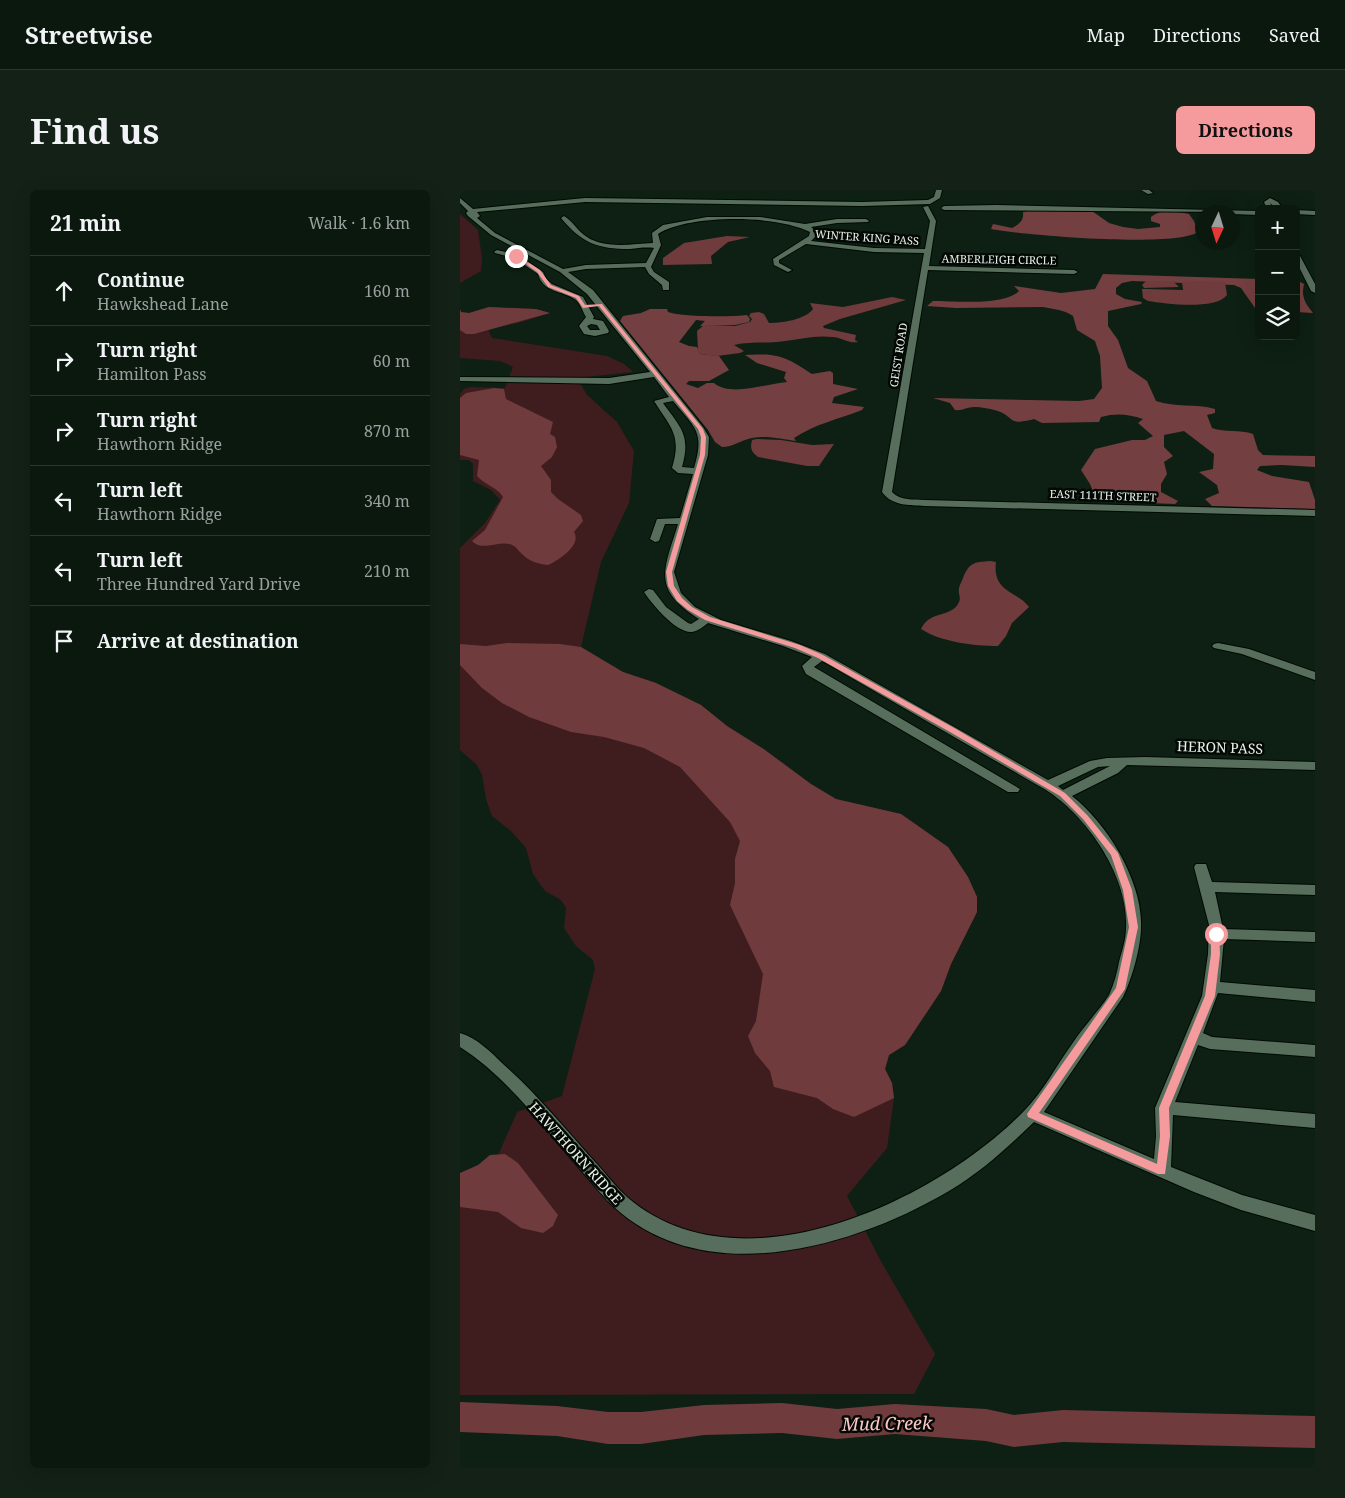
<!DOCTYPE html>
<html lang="en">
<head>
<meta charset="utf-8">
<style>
	:root { --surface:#0a180e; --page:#132117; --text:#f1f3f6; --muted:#99a09e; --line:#2a372e; --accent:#f59b9d }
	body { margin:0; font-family:"Noto Serif",serif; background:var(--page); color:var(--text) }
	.controls { position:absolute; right:15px; top:15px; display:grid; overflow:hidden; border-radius:8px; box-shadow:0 5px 20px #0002 }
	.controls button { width:45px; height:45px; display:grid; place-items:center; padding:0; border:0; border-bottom:1px solid var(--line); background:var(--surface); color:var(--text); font:25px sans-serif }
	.compass { position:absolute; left:735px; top:15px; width:45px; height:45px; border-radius:50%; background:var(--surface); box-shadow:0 5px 20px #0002; rotate:184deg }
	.stop { position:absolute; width:15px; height:15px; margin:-11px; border:4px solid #f59b9d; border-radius:50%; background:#fff }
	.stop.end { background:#f59b9d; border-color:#fff; box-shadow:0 1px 5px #0008 }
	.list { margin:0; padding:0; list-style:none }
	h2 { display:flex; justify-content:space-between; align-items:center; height:65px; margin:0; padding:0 20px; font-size:21px }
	h2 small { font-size:16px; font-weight:400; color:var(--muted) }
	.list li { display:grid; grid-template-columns:32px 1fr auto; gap:15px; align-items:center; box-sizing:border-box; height:70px; padding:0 20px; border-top:1px solid var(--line) }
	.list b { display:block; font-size:19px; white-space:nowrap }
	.list p { margin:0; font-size:16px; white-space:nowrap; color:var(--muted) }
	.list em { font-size:16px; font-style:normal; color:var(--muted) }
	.icon { flex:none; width:28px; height:28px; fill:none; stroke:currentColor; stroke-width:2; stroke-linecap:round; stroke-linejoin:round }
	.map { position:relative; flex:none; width:855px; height:1278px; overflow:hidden; border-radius:8px }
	header { display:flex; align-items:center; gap:30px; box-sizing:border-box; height:70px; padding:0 25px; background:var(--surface); border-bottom:1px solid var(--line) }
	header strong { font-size:24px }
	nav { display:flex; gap:28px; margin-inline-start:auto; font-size:18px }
	.intro { display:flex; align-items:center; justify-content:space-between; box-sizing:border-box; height:120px; padding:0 30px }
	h1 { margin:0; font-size:35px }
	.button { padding:12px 22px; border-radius:8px; background:var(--accent); color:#111; font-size:18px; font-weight:700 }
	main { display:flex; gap:30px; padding:0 30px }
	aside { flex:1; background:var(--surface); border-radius:8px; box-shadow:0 5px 20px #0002 }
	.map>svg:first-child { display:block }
	.green { fill:#3f1d1f }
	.forest { fill:#743f41 }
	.water { fill:#6f3b3d }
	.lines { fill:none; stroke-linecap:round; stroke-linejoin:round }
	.river { fill:#6f3b3d; fill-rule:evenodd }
	.minor-casing { stroke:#000a02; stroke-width:2 }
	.minor { fill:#586e5d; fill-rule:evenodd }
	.route { fill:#f59b9d }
	.labels { text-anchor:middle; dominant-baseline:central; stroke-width:5; stroke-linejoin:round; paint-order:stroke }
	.far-street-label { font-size:11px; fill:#e5f1e7; stroke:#030804 }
	.street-label { font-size:14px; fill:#e5f1e7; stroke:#030804 }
	.near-water-label { font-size:18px; font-style:italic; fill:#fdc7c7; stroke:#030804 }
</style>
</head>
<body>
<header>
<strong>Streetwise</strong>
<nav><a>Map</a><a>Directions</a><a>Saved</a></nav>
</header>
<div class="intro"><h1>Find us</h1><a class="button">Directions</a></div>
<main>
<aside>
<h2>21 min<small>Walk · 1.6 km</small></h2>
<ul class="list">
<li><svg class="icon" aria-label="ahead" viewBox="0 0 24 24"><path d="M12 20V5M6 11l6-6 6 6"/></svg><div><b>Continue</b><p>Hawkshead Lane</p></div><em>160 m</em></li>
<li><svg class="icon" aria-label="right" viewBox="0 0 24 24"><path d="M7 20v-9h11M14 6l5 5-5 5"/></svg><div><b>Turn right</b><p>Hamilton Pass</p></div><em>60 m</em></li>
<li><svg class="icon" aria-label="right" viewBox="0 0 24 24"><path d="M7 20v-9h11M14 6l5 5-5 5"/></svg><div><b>Turn right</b><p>Hawthorn Ridge</p></div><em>870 m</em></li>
<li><svg class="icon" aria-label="left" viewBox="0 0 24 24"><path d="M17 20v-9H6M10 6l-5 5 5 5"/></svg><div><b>Turn left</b><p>Hawthorn Ridge</p></div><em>340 m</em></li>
<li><svg class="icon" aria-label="left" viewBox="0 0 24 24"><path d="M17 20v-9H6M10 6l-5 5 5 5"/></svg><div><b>Turn left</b><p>Three Hundred Yard Drive</p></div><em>210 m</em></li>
<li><svg class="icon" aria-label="arrive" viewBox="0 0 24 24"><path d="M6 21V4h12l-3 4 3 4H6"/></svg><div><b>Arrive at destination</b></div></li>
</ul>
</aside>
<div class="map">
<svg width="855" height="1278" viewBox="0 0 855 1278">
	<rect width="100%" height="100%" fill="#0d2013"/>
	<path class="green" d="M0 24 18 40 22 68 21 81 0 93Z
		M29 117 76 119 90 123 58 133 28 139 32 148 147 166 164 174 173 182 117 188 127 205 157 232 174 261 169 313 141 372 121 457 163 482 196 493 241 515 267 536 305 560 351 594 376 609 441 624 488 657 508 687 517 707V722L491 774 481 801 445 855 429 865 425 879 432 893 434 908 427 958 387 1006 423 1075 475 1164 454 1204 0 1205V989L30 984 57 922 102 906 135 779 133 770 116 756 104 738 106 718 101 710 85 701 73 684 66 658 51 641 32 626 26 609 22 585 17 575 0 560V358L25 333 40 310 31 300 13 291V274L9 270H0V204L4 199 10 197 45 198 53 177 40 171 0 168V119L1 122 9 123Z"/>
	<path class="forest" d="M574 20 632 21 649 33 663 37 678 39 700 37V34L691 31V27C702 18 716 22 729 24L734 31 738 42C715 58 563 45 531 39L533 34 552 38C559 34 564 31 563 22Z
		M643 84 799 89V119L795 118 781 98 774 95 672 91 662 93 656 98V104L665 109 682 112 681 114 648 121V136L658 150 668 178 687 191 696 211C715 218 736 213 755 219V223L747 225 752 238C765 243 780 239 793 244L798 260 803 265 855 266V277L822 275 800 276 797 280 812 286 849 292 855 310V319L752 316 745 309 759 303 757 295 739 282 753 279 754 264 724 241 704 245V257L713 266 704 272 707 284 701 294V302L718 311 715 314 637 311 630 294 621 280 635 259 672 250H685L693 246 678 233 683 229C668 224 656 223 641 227L639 232 582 233 574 229C547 236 556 228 538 221 531 219 521 217 514 217 507 217 502 221 495 220L490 213 473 208 619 211 634 209 642 198 640 166 635 151 617 140 613 126C604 120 594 119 583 117L496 118 467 116 473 111C495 111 543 116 559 101L554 96 601 103 635 99Z
		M836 90 844 94C841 107 845 113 853 123L836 122Z
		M190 119H207L208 122C221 127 273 127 287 125L290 129 289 132 275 135 240 136 245 131 236 130 219 152 229 156 237 157 240 164 259 166 269 180 249 191H229L226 194 238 198 247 193H254C270 207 305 194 327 192L324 188 326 182 297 173 285 165C318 163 325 166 352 184L370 181 373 183V194L398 199 374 207 372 213 404 217 402 220C379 229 355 234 334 248L336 251C323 249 306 245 292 248 281 250 273 257 262 257L255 252 248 240 160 131 163 126 181 123Z"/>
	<path class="water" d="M267 46 290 47 268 52 251 66 252 74 203 75V68L224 53Z
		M686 91H713L719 97 684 98 682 95Z
		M735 91 765 92 767 105C756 120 706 114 688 111L683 108 682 99H686L723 100 722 92Z
		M432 107 446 110 380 129 363 136 364 138 396 145 395 150 398 152C389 154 381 147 372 147 356 145 340 149 325 151 308 154 291 151 274 155L284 161 280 163 257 166 240 164 238 160 237 141 244 135 275 136 290 132 292 129 289 126 291 123 299 122 304 124 309 133C321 133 345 130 353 119L350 113 383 117Z
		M29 117 76 119 90 123 14 144H6L0 140V119L1 122 9 123Z
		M34 198 44 199 46 209 93 232 90 244 95 247 97 257 92 267 81 276 91 290V302L98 309 121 325 123 331 114 342C122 355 99 370 88 375 77 374 68 371 60 362 59 361 55 356 54 356 41 348 23 363 12 351L25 340 43 307C37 297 25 295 17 286L19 270 0 265V208L6 203Z
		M297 249 321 250 352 255 374 254 359 276H347L298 267C291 262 290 258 292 250Z
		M530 371 536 372C532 403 558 401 569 417L552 433 546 446 538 456C514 456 481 452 461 439 469 421 491 427 498 414 502 408 498 405 499 399 499 396 502 391 503 388 509 373 514 372 530 371Z
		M47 453 100 454 121 457 163 482 196 493 241 515 267 536 305 560 351 594 376 609 441 624 488 657 508 687 517 707V722L491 774 481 801 445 855 429 865 425 879 432 893 434 908 394 927 373 919 357 908 314 897 310 881 295 863 288 846 296 831 303 784 270 715 275 693V669L280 651 270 632 220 577 184 558 144 547 111 542 69 527 42 513 22 498 0 475V454L26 456Z
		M45 964 58 973 98 1025 93 1036 83 1043 61 1038 38 1022 0 1017V983L18 975 30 965Z"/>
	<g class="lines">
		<path class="river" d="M0 1212 97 1216 148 1222H181L244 1215 322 1213 377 1219 435 1214 526 1219 554 1225 603 1220 855 1226V1258L603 1252 554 1257 526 1251 435 1244 377 1249 322 1243 244 1245 181 1254H148L97 1246 0 1242Z"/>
		<defs>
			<path id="minor" d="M476 0H482L480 8 470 14 402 16 125 12 17 22 20 26 17 28 35 43 103 79 126 75 186 73 194 58C187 57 178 58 170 59 137 59 122 53 101 28L104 26C113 31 118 42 127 47 145 59 172 54 193 53L192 43 203 35 247 27H300L345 34 377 29H406L409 31 408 32 377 33 351 37 356 41 355 47 351 51 414 58 465 59 470 31 463 17 468 16 476 31 469 76 614 80 618 82 614 84 468 80 432 302C441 311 453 309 465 310L855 320V326L465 316C449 315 432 316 422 302L464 63 414 62 346 54 319 70V73L330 79 332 80 328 82 314 75 313 69 349 46 350 42C317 25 230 24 198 44L201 55 191 77 194 82 209 92V100H203L202 95 189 84 185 77 126 79 108 82 133 100 243 237 249 247 248 265 214 382 221 403 235 417 261 430 331 451 365 464 588 590 630 571 647 568 685 567 855 572V580L667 575 658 583 612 606C647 633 683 692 681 737 681 757 672 789 663 807L584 922 694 969 696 946 695 918 742 806 748 764 749 735 734 677 736 674H746L752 692 855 695V705L755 702 763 739 855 742V752L764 749 760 792 855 800V812L758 803 743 843 752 847 855 855V867L750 859 738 855 715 912 855 924V938L713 925 711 977 782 1005 855 1025V1041L781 1020 734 1002 574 932C548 957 521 982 489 1001 394 1057 246 1101 154 1017 144 1008 135 996 126 986 88 943 49 888 0 857V843C17 848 31 862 43 874 77 904 106 940 136 973 146 984 156 997 167 1007 279 1104 475 1012 564 921 583 902 596 876 612 854 623 837 638 822 649 805 654 794 657 783 659 772 662 761 666 749 666 738 669 687 627 626 586 600L366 473 362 471 354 477 560 599 558 602H548L346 484 342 476 352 467 323 456 248 433C244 436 237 442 231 442 215 442 192 414 184 402L189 399 193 400 206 417 228 433 231 434 239 429C191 399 204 380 218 334H205L199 351 195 352 190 349 197 329 220 328 233 284 218 283 212 278C222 245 211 238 194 211L209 207 194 187 149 194 0 191V187L149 188 190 182 127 104 100 82 31 45 8 26 6 23 8 21 0 13V8L13 19 125 8 402 12 468 10 474 7ZM213 211C235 238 245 241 234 278L222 277C231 245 221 238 203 213ZM650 576 603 600 598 596 638 577Z
				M681 0H689L693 3 688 4Z
				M810 8 818 12 823 19H817L810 13 813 19H807L804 12Z
				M537 15 799 21V25L772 24V22L484 20 481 18 484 16Z
				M836 20 855 21V25L836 24Z
				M37 60 58 65 83 82 86 89 92 94 123 107 134 127 133 129 143 131 149 141 148 143 135 146 124 144 119 136 126 127C123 122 120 113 116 110 102 100 83 103 78 84L54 68 35 63 34 62ZM131 134 137 135 140 140H130L127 136Z
				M836 62 839 64 855 94V103L851 101 836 71Z
				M758 453 789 459 855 482V490L782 464 754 458 752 456 754 454Z"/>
		</defs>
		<use href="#minor" class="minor-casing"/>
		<use href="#minor" class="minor"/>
	</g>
	<path class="route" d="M57 65 80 80 91 95 119 106 125 115 142 114 243 239 246 247 245 265 212 382 214 396 222 408 232 417 250 427 340 455 363 465 496 539 605 603 628 626 658 663 672 700 678 737 665 799 579 923 697 974 700 946 699 918 745 806 751 764V744L756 741H759L760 764 755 806 709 918 710 946 705 984H698L568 927 567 924 656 798 669 737 663 700 651 665 623 629 600 606 490 542 358 468 335 458 245 430 228 420 217 411 208 396 206 382 240 265 241 247 238 239 139 116 123 118 116 108 88 97 77 82 54 66Z"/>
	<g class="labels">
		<g class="far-street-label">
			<text transform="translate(407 47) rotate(4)">WINTER KING PASS</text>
			<text transform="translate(539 69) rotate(1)">AMBERLEIGH CIRCLE</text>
			<text transform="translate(438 165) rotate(-81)">GEIST ROAD</text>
			<text transform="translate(643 305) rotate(2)">EAST 111TH STREET</text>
		</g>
		<g class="street-label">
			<text transform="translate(760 557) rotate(2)">HERON PASS</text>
			<text transform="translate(116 963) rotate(48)">HAWTHORN RIDGE</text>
		</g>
		<g class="near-water-label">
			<text transform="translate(427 1233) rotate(-1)">Mud Creek</text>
		</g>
	</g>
</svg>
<div class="controls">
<button>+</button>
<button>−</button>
<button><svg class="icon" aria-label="layers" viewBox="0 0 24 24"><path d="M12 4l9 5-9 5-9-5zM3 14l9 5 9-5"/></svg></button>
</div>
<svg class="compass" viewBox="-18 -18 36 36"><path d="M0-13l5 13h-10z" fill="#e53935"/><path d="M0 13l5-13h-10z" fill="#99a09e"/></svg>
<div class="stop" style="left:756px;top:744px"></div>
<div class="stop end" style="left:56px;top:66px"></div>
</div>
</main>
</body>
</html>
